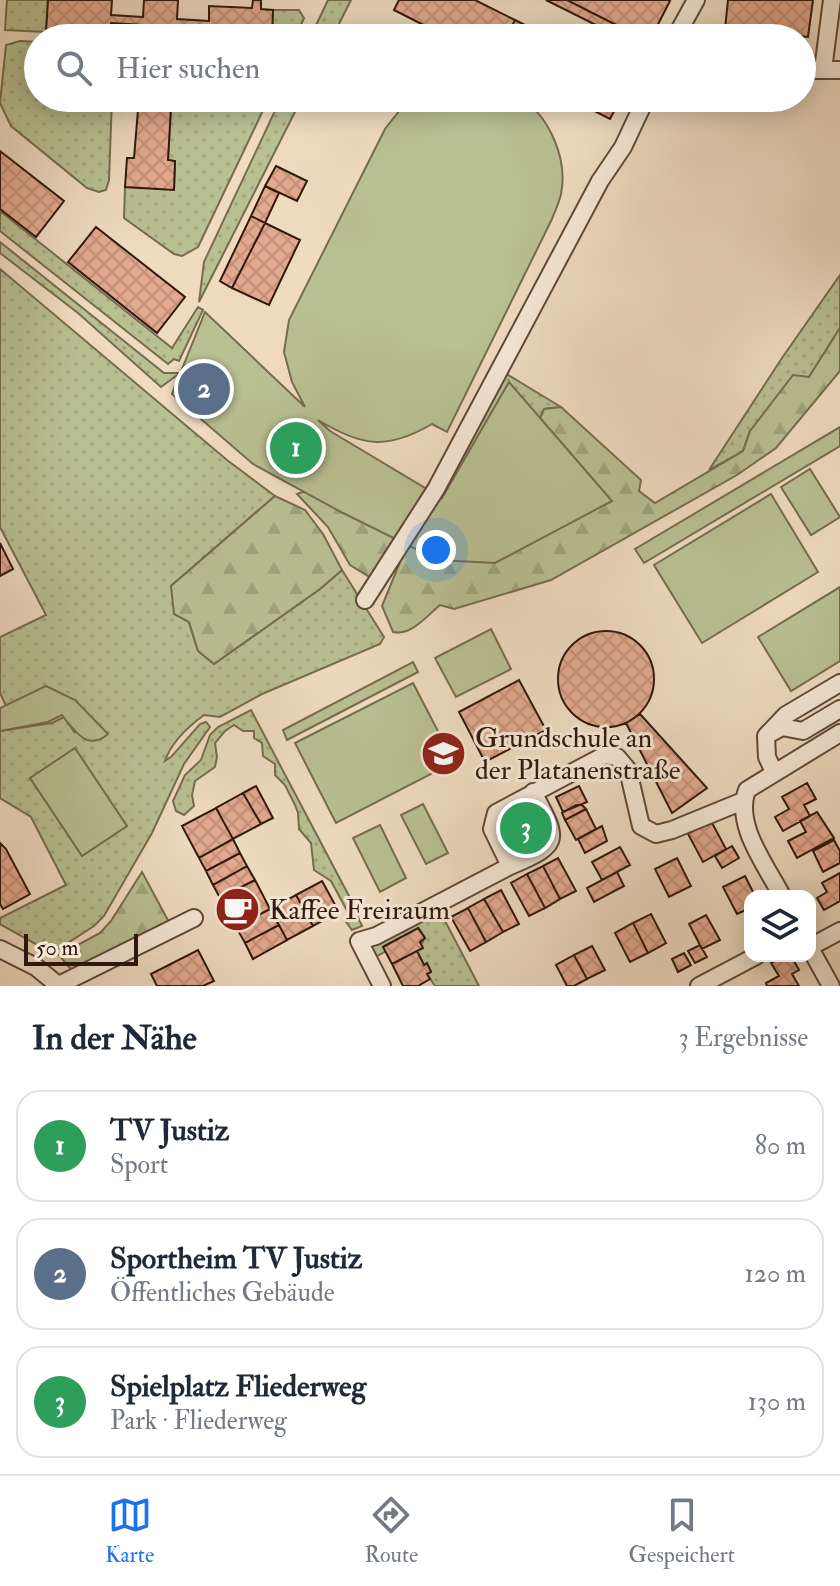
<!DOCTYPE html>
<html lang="de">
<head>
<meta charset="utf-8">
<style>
	:root { --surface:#fff; --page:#f6f6f7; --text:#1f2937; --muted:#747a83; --line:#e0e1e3; --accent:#1a73e8 }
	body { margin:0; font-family:"IM FELL Double Pica",serif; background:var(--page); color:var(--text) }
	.controls { position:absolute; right:24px; bottom:24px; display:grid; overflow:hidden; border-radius:16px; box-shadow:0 4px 20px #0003 }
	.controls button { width:72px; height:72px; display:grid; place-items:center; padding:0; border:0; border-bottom:2px solid var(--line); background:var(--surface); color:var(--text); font:40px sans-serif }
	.scale { position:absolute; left:24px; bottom:20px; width:114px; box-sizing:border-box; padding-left:8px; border:4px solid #32180c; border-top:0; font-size:22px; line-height:28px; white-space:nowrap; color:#32180c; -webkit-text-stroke:6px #f5e8d6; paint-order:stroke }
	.you { position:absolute; left:436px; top:550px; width:28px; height:28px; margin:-20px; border:6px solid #fff; border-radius:50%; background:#1a73e8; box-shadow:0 0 0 12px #1a73e833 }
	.badge { display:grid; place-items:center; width:52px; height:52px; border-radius:50%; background:var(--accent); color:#fff; font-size:26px; font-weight:700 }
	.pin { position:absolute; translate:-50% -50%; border:4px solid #fff; box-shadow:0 2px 8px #0006 }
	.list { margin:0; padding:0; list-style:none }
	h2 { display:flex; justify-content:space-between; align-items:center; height:104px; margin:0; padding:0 32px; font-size:34px }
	h2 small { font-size:26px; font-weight:400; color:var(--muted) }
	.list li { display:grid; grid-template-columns:52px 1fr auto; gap:24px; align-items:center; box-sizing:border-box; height:112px; margin:0 16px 16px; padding:0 16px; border:2px solid var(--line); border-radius:24px }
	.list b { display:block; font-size:30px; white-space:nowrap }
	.list p { margin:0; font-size:26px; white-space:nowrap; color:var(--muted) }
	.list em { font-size:26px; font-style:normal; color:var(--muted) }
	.icon { flex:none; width:44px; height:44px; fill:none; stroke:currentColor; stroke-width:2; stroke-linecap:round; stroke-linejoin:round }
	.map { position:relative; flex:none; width:840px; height:986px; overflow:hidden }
	.search { position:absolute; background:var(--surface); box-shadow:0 4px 20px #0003; left:24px; right:24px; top:24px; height:88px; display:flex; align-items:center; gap:20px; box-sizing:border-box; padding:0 28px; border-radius:44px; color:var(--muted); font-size:30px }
	.sheet { height:488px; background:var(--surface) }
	nav { display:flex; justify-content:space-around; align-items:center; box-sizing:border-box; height:112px; border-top:2px solid var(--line); background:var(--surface); font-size:22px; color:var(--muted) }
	nav a { display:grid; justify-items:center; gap:4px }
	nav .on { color:var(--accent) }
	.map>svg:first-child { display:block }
	.grass { fill:url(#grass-dots); stroke:#766c4f; stroke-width:2 }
	.forest { fill:url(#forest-firs); stroke:#766c4f; stroke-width:2 }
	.park { fill:#b9c092; stroke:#766c4f; stroke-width:2 }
	.building { fill:url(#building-cross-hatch); stroke:#32180c; stroke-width:2 }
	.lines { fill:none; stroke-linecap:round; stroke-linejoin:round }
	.minor-casing { stroke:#614939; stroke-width:20 }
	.minor { stroke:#f5e8d6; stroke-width:16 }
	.labels { text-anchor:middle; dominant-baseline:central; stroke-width:6; stroke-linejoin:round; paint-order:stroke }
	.poi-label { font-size:28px; fill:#32180c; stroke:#f5e8d6; text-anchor:start }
</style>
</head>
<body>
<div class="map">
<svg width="840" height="986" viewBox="0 0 840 986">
	<defs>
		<pattern id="grass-dots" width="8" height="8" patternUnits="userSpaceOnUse" patternTransform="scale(2)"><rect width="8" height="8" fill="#b9c092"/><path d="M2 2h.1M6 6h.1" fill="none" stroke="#a0a47d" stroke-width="1.8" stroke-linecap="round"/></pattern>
		<pattern id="forest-firs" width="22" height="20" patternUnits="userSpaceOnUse" patternTransform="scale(2)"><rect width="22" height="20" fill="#b9c092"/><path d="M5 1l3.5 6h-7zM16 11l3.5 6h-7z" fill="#a0a47d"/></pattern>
		<pattern id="building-cross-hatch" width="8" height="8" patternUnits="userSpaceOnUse" patternTransform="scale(2)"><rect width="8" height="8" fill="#e2a98e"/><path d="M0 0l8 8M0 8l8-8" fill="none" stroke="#c29179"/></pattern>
	</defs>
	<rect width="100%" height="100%" fill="#efdbc0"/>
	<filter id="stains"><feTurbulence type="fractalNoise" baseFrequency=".0025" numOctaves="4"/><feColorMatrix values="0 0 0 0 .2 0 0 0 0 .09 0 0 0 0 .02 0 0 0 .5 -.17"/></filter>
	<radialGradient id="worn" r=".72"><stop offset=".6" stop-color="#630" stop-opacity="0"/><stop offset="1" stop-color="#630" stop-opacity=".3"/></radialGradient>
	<path class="grass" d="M7 0H48L46 32 5 30Z
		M328 0H351L332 38H310Z
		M273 10H299L304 18 295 38H272Z
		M20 41 38 42V98H112L109 180 106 190 99 192 87 188 11 126 0 103 6 45Z
		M159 98H259L267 102 198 247 182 256 174 254 124 218 125 187 174 189 175 161 168 160 171 108 158 106Z
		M281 98H302L199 302 204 262Z
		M0 211 172 348 198 307 203 310 179 361 174 359 168 364 0 231Z
		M0 242 164 373H180L161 387 78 313 0 253Z
		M0 269 227 460 275 496 171 586 189 622 198 651 214 664 320 589 342 570 384 637 380 644 262 694 220 717 204 715C189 726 171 743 165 761L172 756 200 724 206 722 210 727 184 764 152 833 104 916 94 926 52 953 0 924V918L66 885 31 817 0 798V731L52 723 64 717 75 733 46 686 6 706 0 693V637L46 615 0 527Z
		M840 275V328L809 377 750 431 743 451 709 470 782 358Z
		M505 373 561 407 544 409 537 426 457 493 442 491Z
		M251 710 349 896 362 926 352 930 346 922 351 918 331 881 314 870 311 843 299 829 298 813 295 805 285 785 275 775V764L263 756 262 743 254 738V731H243L234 725 225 731 215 743 217 757 215 767 195 781 192 795 194 806 184 815 176 811 173 801 185 775 201 760 210 735 218 727Z
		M434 913 442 915 479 986H435L427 974 431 971 427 964 424 965 417 951 425 938 419 928 384 946 386 951 372 959 369 954 371 946Z"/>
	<path class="forest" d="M840 328V371L776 448 737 475 551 580 454 609 440 605C427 616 411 636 393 632L382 606 409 540 537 426 544 409 561 407 641 480 639 491 655 503 743 451 750 431 793 375 809 377Z
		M308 490 399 532 373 579 350 565 328 527 297 494Z
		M275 496 305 510 323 534 342 570 320 589 214 664 198 651 189 622 174 614 171 586Z
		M142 872 170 924 73 972 59 955 100 933 111 921Z"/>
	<path class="park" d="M416 98H520C550 116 568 160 561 194 559 203 555 211 552 219L447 432 432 424C386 451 361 446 318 420L330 431 442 498 509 382 612 501 495 563 438 560 341 512 253 464 172 394 205 312 305 407 292 382 284 352 289 320 385 129 403 106Z
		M840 427V446L644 563 635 549Z
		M810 469 840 517 811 535 781 487Z
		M771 494 818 572 702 643 654 565Z
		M840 587V661L791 691 758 637Z
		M491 629 511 669 456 697 435 658Z
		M413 662 418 672 287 740 283 730Z
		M413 683 454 762 336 823 295 743Z
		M46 686 75 700 108 734C87 752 74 730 62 715L48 722 0 731V708Z
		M75 748 127 826 82 856 30 778Z
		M423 804 448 853 426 864 401 815Z
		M522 804 535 809 548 832 543 845 530 852 517 848 505 824 509 811Z
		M380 825 406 878 380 892 353 838Z"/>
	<path class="building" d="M48 0H112L111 15 143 17 144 0H178L177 19 209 21V6L252 8 253 0H261V9L273 10 272 38H142L143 25 111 23 110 36 46 32Z
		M399 0H475L515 20 506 38H449L394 10Z
		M546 0H567L642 38H622Z
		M567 0H668L670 1 651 38H642Z
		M728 0H813L808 37 725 29Z
		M515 20 529 27 524 38H506Z
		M139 98H159L158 106 171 107 168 160 175 161 174 190 125 187 127 158H134Z
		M569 98H621L610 119Z
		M0 151 64 201 36 237 0 209Z
		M276 166 307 181 297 201 265 186Z
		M265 186 279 193 265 223 251 216Z
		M251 216 265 223 232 288 220 281Z
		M265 223 300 240 269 305 232 288Z
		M96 227 185 297 157 333 68 262Z
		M204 380 225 400 211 414 207 409 202 414 185 398Z
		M0 543 13 569 0 576Z
		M558 679a48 48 0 1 1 96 0a48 48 0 1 1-96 0Z
		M519 680 546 730 485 762 459 712Z
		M640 714 707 788 672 813 626 723Z
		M807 783 816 799 804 805 810 816 783 831 775 817 789 809 782 797Z
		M256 786 273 818 261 824 243 793Z
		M579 786 587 802 563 812 556 797Z
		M243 793 261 824 233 839 216 808Z
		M576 805H582L586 809 565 820 562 813Z
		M216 808 233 839 199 858 182 826Z
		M586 809 596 829 576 840 565 820Z
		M817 812 834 838 797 858 788 841 806 832 800 821Z
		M711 821 726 849 703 862 688 834Z
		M602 826 607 841 585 853 578 839Z
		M233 839 240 853 206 871 199 858Z
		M834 840 840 851V863L823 872 813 851Z
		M0 843 6 849 30 894 3 909 0 904Z
		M732 846 739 858 722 868 715 856Z
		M620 847 630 865 602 880 592 862Z
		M240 853 247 866 213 885 206 871Z
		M558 858 576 891 560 899 543 866Z
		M677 858 691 886 669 897 655 869Z
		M247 866 255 880 220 898 213 885Z
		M543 866 560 899 545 908 527 874Z
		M617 872 624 886 594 902 587 888Z
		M840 873V901L824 910 817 898 827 892 822 883Z
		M527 874 545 908 529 916 511 883Z
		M745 876 755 896H750V908L737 914 723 887Z
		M255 880 270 909 236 927 220 898Z
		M322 881 339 912 313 926 296 895Z
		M501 890 519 924 503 932 484 899Z
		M296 895 313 926 287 940 270 909Z
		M484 899 503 932 486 942 468 908Z
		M468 908 486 942 470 951 451 917Z
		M270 909 279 925 245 943 236 927Z
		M651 914 666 943 648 953 633 923Z
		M706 915 720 940 702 949 689 924Z
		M633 923 648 953 630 962 615 933Z
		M279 925 287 940 253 959 245 943Z
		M418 928 425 938 420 942 423 948 392 964 383 947Z
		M700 945 707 957 695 963 688 951Z
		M592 946 605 970 587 979 574 955Z
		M198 950 214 981 203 986H157L151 974Z
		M417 951 424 965 427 963 431 972 427 974 430 979 418 986H403L392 964Z
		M684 953 691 965 678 972 672 959Z
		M574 955 587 979 574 986H567L556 965Z
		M784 956H791L799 970 792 974 799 986H767L766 983 779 976 771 963Z"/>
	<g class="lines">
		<defs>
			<path id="minor" d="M675 38 696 0
				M802 70H840
				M823 70 832 0
				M365 600 436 489 600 181 623 147 646 98
				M771 733 782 727 803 731 840 709
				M774 772 767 757 766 736 786 715 840 683
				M510 866C563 844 558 840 533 792
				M782 896C766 865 734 825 747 790L840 733
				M810 947 840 931
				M810 948 831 986
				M0 949 36 967 59 986
				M59 985 194 918
				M382 986 359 941 376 936 510 866 492 829 496 813 605 755 617 757 628 770 641 826 656 834 672 830 743 801
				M699 986 756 956"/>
		</defs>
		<use href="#minor" class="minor-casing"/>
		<use href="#minor" class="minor"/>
	</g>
	<defs>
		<symbol id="school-disc" viewBox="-11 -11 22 22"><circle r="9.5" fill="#8f2418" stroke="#f5e8d6"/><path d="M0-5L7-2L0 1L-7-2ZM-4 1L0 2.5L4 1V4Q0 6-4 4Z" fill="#fff"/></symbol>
		<symbol id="cafe-disc" viewBox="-11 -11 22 22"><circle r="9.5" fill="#8f2418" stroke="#f5e8d6"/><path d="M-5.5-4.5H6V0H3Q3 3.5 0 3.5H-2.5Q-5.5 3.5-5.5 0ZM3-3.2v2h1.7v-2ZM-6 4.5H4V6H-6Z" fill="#fff"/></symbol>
	</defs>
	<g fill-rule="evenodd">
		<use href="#school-disc" x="418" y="728" width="51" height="51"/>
		<use href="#cafe-disc" x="212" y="884" width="51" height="51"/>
	</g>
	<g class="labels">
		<g class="poi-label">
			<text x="475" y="738">Grundschule an<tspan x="475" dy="32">der Platanenstraße</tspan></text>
			<text x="269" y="910">Kaffee Freiraum</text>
		</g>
	</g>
	<rect width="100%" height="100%" filter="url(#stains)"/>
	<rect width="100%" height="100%" fill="url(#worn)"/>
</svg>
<div class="controls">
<button><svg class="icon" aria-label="layers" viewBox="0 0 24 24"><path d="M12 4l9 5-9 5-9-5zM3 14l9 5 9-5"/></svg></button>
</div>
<div class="scale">50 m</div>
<div class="you"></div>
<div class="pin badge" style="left:296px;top:448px;background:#2e9e5b">1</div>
<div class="pin badge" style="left:204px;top:389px;background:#5c6f8a">2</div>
<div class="pin badge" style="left:526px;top:828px;background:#2e9e5b">3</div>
<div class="search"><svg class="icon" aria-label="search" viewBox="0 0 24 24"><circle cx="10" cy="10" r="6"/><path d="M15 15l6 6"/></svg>Hier suchen</div>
</div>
<section class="sheet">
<h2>In der Nähe<small>3 Ergebnisse</small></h2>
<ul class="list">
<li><span class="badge" style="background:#2e9e5b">1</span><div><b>TV Justiz</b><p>Sport</p></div><em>80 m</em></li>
<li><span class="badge" style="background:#5c6f8a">2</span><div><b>Sportheim TV Justiz</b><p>Öffentliches Gebäude</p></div><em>120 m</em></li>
<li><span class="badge" style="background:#2e9e5b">3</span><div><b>Spielplatz Fliederweg</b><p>Park · Fliederweg</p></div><em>130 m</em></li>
</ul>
</section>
<nav>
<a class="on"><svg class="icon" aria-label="map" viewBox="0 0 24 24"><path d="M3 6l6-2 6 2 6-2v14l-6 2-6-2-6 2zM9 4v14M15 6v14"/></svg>Karte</a>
<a><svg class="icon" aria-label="directions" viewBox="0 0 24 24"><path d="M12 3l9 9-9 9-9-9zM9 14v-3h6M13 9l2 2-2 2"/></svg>Route</a>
<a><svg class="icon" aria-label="saved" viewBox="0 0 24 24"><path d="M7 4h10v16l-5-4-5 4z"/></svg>Gespeichert</a>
</nav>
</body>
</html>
